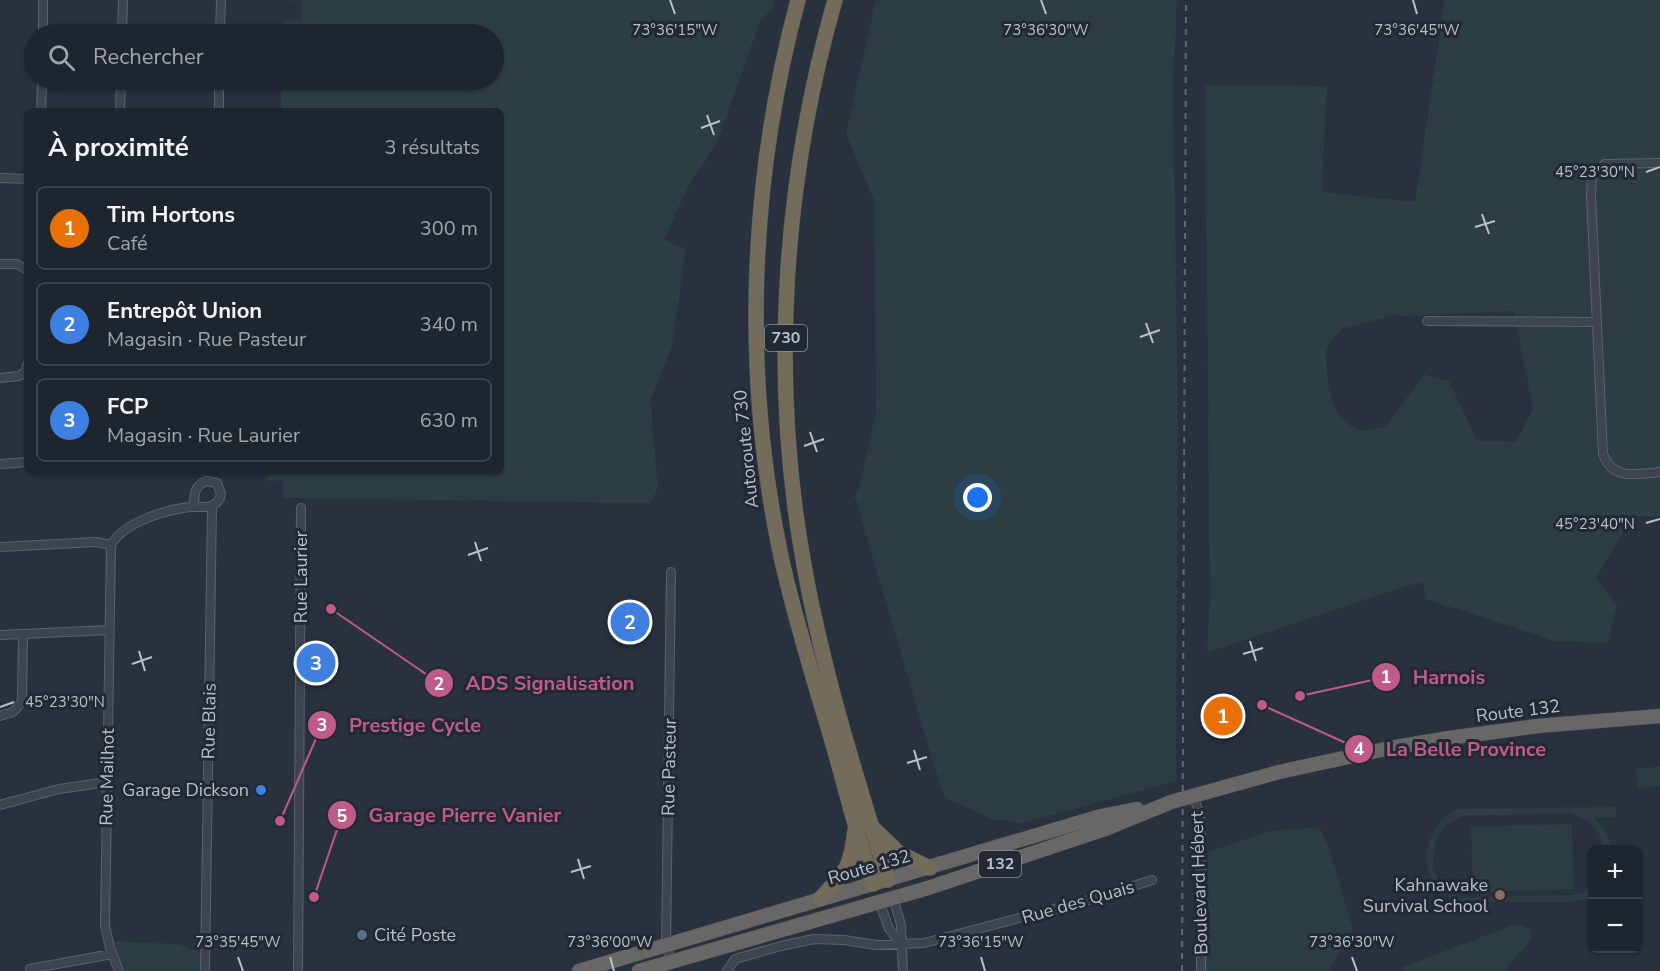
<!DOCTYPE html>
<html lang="fr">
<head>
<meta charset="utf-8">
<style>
	:root { --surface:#1f252f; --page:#272d37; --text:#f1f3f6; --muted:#a1a5aa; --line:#3c424b; --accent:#ea580c }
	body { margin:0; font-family:"Nunito Sans",sans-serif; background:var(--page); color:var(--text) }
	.controls { position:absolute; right:18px; bottom:18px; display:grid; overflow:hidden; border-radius:9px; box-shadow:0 2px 4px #0004 }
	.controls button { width:54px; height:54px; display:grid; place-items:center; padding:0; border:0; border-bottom:2px solid var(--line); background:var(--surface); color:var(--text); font:30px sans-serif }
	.you { position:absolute; left:978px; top:498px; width:21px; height:21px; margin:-15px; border:4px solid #fff; border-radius:50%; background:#1a73e8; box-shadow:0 0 0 9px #1a73e833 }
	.badge { display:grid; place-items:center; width:39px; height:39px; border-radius:50%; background:var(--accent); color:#fff; font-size:20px; font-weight:700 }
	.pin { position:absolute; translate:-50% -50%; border:3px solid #fff; box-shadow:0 2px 6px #0006 }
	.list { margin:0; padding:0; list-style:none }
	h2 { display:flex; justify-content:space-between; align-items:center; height:78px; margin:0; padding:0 24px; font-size:26px }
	h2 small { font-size:20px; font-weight:400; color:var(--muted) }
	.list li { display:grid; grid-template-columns:39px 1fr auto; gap:18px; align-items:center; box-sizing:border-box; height:84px; margin:0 12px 12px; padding:0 12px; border:2px solid var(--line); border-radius:9px }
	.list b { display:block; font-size:22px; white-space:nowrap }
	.list p { margin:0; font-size:20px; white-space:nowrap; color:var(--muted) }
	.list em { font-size:20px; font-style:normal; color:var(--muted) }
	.icon { flex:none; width:33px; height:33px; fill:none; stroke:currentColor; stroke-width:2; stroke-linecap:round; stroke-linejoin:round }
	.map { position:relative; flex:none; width:1660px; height:971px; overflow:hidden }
	.search { position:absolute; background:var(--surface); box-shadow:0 2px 4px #0004; left:24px; top:24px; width:480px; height:66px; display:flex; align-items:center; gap:15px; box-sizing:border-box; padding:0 21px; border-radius:33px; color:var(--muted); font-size:22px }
	.panel { position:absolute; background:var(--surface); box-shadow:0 2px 4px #0004; left:24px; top:108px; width:480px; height:366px; border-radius:9px }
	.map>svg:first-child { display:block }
	.green { fill:#2c3e41; fill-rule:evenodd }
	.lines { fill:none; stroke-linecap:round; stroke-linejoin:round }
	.minor-casing { stroke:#5b616c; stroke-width:10 }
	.trunk-casing { stroke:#484e59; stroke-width:15 }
	.motorway-casing { stroke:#484e59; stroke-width:16 }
	.minor { stroke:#3d434f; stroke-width:8 }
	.trunk { stroke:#686765; stroke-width:14 }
	.motorway { stroke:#746c5b; stroke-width:15 }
	.rail { stroke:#606776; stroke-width:2; stroke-dasharray:6 6; stroke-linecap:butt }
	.ticks { fill:none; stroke:#babfc9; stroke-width:2 }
	.shop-dot { fill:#3f7fe0; stroke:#222834; stroke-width:2 }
	.education-dot { fill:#8d6e63; stroke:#222834; stroke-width:2 }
	.service-dot { fill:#5c6f8a; stroke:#222834; stroke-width:2 }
	.labels { text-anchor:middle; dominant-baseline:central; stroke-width:6; stroke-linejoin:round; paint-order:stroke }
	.shield { fill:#222834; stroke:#8c929c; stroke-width:1.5 }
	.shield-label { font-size:16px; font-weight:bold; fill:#babfc9 }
	.street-label { font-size:18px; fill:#babfc9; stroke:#222834 }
	.poi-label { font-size:18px; fill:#babfc9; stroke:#222834; text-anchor:end }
	.ticks-label { font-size:15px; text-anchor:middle; fill:#babfc9; stroke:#222834; stroke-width:6; stroke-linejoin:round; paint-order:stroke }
	.leader { fill:none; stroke:#bf5b87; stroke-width:2 }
	.callout-dot { fill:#bf5b87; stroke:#222834; stroke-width:2 }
	.mark-label { font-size:18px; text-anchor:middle; font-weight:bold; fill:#fff }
	.callout-label { font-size:20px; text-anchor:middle; font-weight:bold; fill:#bf5b87; stroke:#222834; stroke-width:6; stroke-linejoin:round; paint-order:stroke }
</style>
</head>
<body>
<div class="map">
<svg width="1660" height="971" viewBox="0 0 1660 971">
	<rect width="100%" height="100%" fill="#29313f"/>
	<path class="green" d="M285 0H775L773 7 760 22 718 140 687 189 664 240 686 249 672 347 650 401 658 488 651 503 283 498V480L268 481V471H501V111H281L282 80H494V34H283L284 21H301L302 1Z
		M876 0H1177L1173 85 1178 428 1176 781 1022 823 992 819 946 798 940 786 855 497 860 486 876 411 874 200 846 134Z
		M1445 0H1660V516H1633L1596 578 1617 605 1608 643 1555 641 1426 599 1423 581 1207 652 1210 598 1205 85 1327 86 1322 192 1415 202ZM1514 311 1533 408 1516 442 1477 441 1449 381 1424 375 1385 427C1377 428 1364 432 1357 429 1326 417 1327 376 1326 348L1342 329 1397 314 1403 316Z
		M1660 767V786L1638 788 1636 769Z
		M1616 807V817H1594L1604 829 1612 849H1605L1599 834 1590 822 1570 813 1463 816 1446 825 1437 837 1434 849 1433 868 1439 880 1448 889 1457 895 1469 897 1570 895 1583 892 1592 885V894L1586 899 1570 902H1461C1431 890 1416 862 1434 832 1436 828 1439 823 1442 820 1446 816 1453 813 1458 809Z
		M1572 824 1574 889 1473 892 1471 827Z
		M1319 827 1330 851 1353 930 1329 971H1205L1208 852 1271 831Z
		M1516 924 1532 930 1530 941 1504 971H1403V967Z
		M112 941 175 944 201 952V971H125Z"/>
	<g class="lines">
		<defs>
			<path id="minor" d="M43 34V0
				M122 34 123 0
				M220 34 221 0
				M41 111 42 80
				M120 111 121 80
				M219 111V80
				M1660 163 1605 164 1592 176 1591 195 1603 454C1613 481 1636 474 1660 472
				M0 178 27 179
				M0 264H17L27 270
				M1427 321 1597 322
				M0 378 19 376 26 371 27 365
				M0 464 27 462
				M111 545 105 925 110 948 119 971
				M0 547 96 542 111 545C124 522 165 510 190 507 197 506 207 509 213 505 218 503 220 499 221 494L217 483 206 481C194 486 194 495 194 507
				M0 635 109 630
				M0 716 13 712 22 702 23 634
				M1194 795 1200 818 1201 834V971
				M0 805 59 789 107 782
				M893 897 901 925 903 971
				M879 901 889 929 901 944
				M671 962 666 945 671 572
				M30 971V969L112 954
				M205 971 212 506
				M298 971 301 508
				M727 971 735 959 781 946 814 939 844 940 876 945 924 943 1096 898 1152 880"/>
			<path id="trunk" d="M579 971 1101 816 1137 809
				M639 971 928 888 1105 829 1171 802 1279 772 1390 748 1449 738 1538 726 1660 716"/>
			<path id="motorway" d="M798 0C749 182 742 376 782 561 796 623 815 684 833 744 846 791 858 838 873 884
				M835 0C783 182 770 379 804 565 823 672 856 776 888 880
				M874 829 899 853 930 868
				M820 899C846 870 850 871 855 830"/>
		</defs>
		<use href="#minor" class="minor-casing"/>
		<use href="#trunk" class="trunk-casing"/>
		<use href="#motorway" class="motorway-casing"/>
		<use href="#minor" class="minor"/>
		<use href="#trunk" class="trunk"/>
		<use href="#motorway" class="motorway"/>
		<path class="rail" d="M1182 971 1186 0"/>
	</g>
	<path class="ticks" d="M670 0 675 14M1041 0 1046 14M1413 0 1417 14M707 115 714 135M701 128 720 121M1646 172 1660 167M1482 214 1489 234M1475 227 1495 221M1146 323 1153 343M1140 337 1160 330M810 432 817 452M804 446 824 439M1646 523 1660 519M475 542 481 561M468 555 488 548M1250 641 1256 661M139 651 145 671M1243 654 1263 648M132 664 152 657M0 707 14 702M914 750 920 770M907 763 927 757M578 859 584 879M571 872 591 866M238 957 243 971M610 957 614 971M981 957 985 971M1352 957 1357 971"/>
	<circle class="shop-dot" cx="261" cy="790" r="6"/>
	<circle class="education-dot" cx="1500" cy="895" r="6"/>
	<circle class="service-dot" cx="362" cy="935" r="6"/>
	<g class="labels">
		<g class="shield">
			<rect x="765" y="325" width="42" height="26" rx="4.5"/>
			<rect x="979" y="851" width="42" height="26" rx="4.5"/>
		</g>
		<g class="shield-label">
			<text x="786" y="338">730</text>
			<text x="1000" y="864">132</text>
		</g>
		<g class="street-label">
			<text transform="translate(746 449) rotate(-96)">Autoroute 730</text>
			<text transform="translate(301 577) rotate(-90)">Rue Laurier</text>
			<text transform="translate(1518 711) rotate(-7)">Route 132</text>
			<text transform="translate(209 721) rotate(-89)">Rue Blais</text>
			<text transform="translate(669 767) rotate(-89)">Rue Pasteur</text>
			<text transform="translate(107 777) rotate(-89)">Rue Mailhot</text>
			<text transform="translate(869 867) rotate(-16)">Route 132</text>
			<text transform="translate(1199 883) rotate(-92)">Boulevard Hébert</text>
			<text transform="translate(1078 902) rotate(-16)">Rue des Quais</text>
		</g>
		<g class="poi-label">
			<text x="249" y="790">Garage Dickson</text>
			<text x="1488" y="885">Kahnawake<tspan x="1488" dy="21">Survival School</tspan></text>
			<text x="374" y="935" text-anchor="start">Cité Poste</text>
		</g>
	</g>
	<g class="ticks-label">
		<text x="675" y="35">73°36'15"W</text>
		<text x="1046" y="35">73°36'30"W</text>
		<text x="1417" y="35">73°36'45"W</text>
		<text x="1595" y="177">45°23'30"N</text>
		<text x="1595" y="529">45°23'40"N</text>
		<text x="65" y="707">45°23'30"N</text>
		<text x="238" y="947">73°35'45"W</text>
		<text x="610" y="947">73°36'00"W</text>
		<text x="981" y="947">73°36'15"W</text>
		<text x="1352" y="947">73°36'30"W</text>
	</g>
	<path class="leader" d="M1300 696L1386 677M331 609L439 683M280 821L322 725M1262 705L1359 749M314 897L342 815"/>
	<g class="callout-dot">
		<circle cx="1300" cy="696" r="6"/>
		<circle cx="331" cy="609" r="6"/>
		<circle cx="280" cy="821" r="6"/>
		<circle cx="1262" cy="705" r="6"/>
		<circle cx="314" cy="897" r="6"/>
		<circle cx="1386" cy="677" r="15"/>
		<circle cx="439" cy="683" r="15"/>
		<circle cx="322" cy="725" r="15"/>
		<circle cx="1359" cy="749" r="15"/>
		<circle cx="342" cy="815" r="15"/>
	</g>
	<g class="mark-label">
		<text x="1386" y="683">1</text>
		<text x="439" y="690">2</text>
		<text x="322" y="731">3</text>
		<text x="1359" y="755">4</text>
		<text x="342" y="822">5</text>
	</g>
	<g class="callout-label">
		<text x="1449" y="684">Harnois</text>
		<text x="550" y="690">ADS Signalisation</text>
		<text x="415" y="732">Prestige Cycle</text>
		<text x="1466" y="756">La Belle Province</text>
		<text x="465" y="822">Garage Pierre Vanier</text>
	</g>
</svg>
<div class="controls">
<button>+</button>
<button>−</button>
</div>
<div class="you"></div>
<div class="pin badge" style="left:1223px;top:716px;background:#e8710a">1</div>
<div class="pin badge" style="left:630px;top:622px;background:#3f7fe0">2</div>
<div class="pin badge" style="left:316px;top:663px;background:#3f7fe0">3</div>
<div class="search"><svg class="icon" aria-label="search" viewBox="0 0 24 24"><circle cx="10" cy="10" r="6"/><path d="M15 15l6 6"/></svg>Rechercher</div>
<section class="panel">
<h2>À proximité<small>3 résultats</small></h2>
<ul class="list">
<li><span class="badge" style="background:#e8710a">1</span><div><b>Tim Hortons</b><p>Café</p></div><em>300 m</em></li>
<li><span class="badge" style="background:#3f7fe0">2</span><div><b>Entrepôt Union</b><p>Magasin · Rue Pasteur</p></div><em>340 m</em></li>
<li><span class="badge" style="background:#3f7fe0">3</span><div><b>FCP</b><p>Magasin · Rue Laurier</p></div><em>630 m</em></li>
</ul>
</section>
</div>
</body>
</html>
